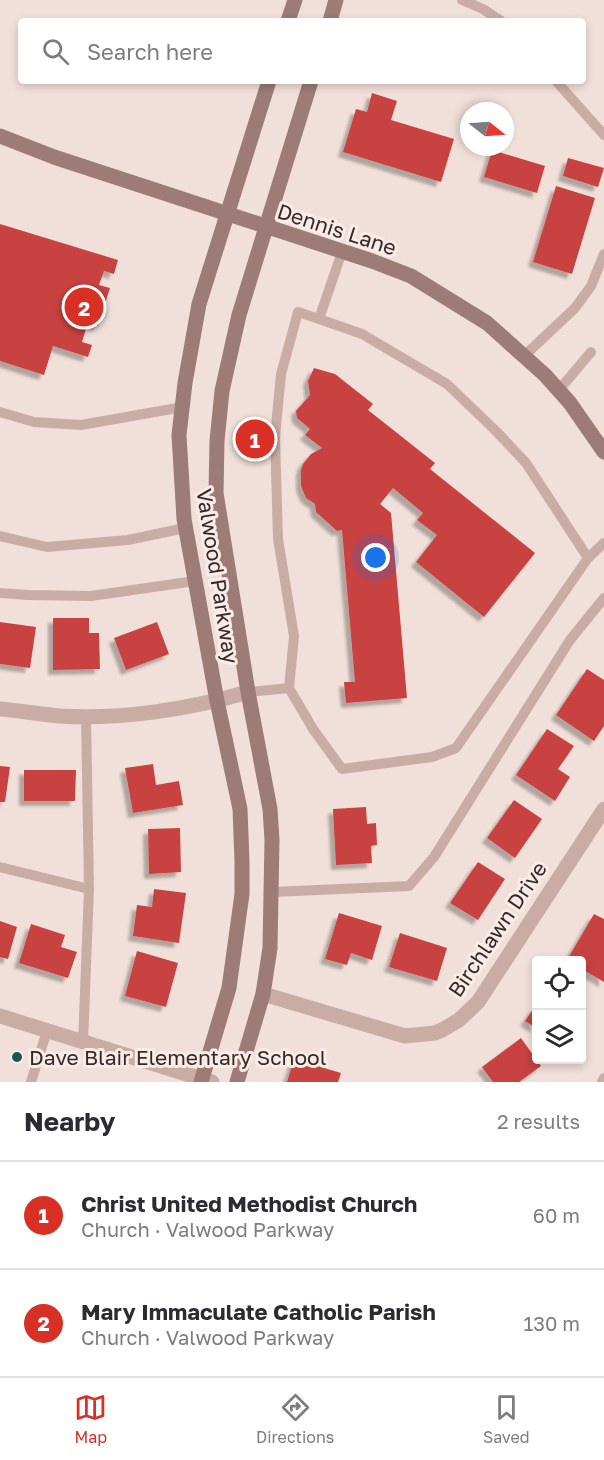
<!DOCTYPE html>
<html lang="en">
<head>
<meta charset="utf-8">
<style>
	:root { --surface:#fff; --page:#f2f2f3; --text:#2b2b33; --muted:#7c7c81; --line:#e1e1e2; --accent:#d93025 }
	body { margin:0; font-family:"Golos Text",sans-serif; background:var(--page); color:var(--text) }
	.controls { position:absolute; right:18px; bottom:18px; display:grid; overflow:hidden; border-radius:6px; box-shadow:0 3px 9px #0003 }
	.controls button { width:54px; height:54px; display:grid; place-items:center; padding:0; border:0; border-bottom:2px solid var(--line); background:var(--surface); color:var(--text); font:30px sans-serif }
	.compass { position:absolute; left:460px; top:102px; width:54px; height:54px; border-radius:50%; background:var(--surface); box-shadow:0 3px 9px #0003; rotate:107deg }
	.you { position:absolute; left:376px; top:558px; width:21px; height:21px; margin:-15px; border:4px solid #fff; border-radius:50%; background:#1a73e8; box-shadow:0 0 0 9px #1a73e833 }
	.badge { display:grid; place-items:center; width:39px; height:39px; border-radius:50%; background:var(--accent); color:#fff; font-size:20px; font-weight:700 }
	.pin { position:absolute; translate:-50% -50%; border:3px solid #fff; box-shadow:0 2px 6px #0006 }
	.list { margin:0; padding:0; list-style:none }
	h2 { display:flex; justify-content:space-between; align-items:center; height:78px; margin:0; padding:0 24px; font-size:26px }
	h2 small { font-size:20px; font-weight:400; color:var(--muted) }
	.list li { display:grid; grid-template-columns:39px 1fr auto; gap:18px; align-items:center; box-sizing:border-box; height:108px; padding:0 24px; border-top:2px solid var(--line) }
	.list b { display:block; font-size:22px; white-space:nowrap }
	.list p { margin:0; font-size:20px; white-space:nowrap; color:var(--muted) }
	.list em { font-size:20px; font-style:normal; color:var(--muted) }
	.icon { flex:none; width:33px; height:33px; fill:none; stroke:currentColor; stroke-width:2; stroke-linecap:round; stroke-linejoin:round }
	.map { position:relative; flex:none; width:604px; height:1082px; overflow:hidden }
	.search { position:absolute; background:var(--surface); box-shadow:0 3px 9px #0003; left:18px; right:18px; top:18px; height:66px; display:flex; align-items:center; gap:15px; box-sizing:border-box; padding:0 21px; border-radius:6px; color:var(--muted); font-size:22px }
	.sheet { height:294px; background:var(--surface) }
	nav { display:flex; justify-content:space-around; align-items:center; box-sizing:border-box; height:84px; border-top:2px solid var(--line); background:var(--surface); font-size:16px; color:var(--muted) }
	nav a { display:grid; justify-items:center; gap:3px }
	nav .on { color:var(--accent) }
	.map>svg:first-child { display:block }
	.building { fill:#c74341; filter:url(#shadow) }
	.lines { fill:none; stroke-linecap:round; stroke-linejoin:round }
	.lane { stroke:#c9ada5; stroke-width:10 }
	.street { stroke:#c9ada5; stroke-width:15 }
	.secondary { stroke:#9d7b76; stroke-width:15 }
	.poi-dot { fill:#1c564d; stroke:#f9ebe5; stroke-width:2 }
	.labels { text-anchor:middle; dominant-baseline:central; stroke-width:6; stroke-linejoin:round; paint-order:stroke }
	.street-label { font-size:21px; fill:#352826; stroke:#f9ebe5 }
	.poi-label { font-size:21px; fill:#352826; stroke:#f9ebe5; text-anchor:start }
</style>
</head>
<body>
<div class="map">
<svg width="604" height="1082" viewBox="0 0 604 1082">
	<defs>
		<filter id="shadow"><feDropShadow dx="-5" dy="5" stdDeviation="1.5" flood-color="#0004"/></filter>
	</defs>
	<rect width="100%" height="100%" fill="#f1e0d9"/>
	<path class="building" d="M372 93 397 101 391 120 454 139 441 182 343 152 356 109 367 112Z
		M492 150 545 166 537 193 484 177Z
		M568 158 604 168 598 187 563 176Z
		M556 186 595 198 572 274 533 262Z
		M0 224 118 260 114 274 104 271 99 285 110 288 98 326 88 322 82 342 92 345 88 357 53 346 44 375 0 361Z
		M314 368 335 374 373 404 368 410 435 463 430 469 535 553 484 617 416 562 437 535 417 520 423 513 393 488 380 504 391 513 407 698 346 703 344 682H355L342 530 337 531 316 512 315 504 306 498 301 486V470L303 464 311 454 322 448 305 435 310 429 297 418 296 411 310 395 308 381Z
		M53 618H89V633H99L100 669 53 670Z
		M0 622 36 627 30 668 0 664Z
		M157 622 169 654 126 670 114 638Z
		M587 669 604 680V726L594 741 556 715Z
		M547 729 574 746 558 769 570 777 555 801 516 775Z
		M153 764 156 785 179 781 183 805 133 813 125 768Z
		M0 766 10 767 5 802H0Z
		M24 770H76L75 801H24Z
		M514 800 542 819 515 858 487 838Z
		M366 807 367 824 376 823 377 845 371 846 372 863 336 865 333 809Z
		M180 828 181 872 149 874 148 829Z
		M478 862 505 879 478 920 450 903Z
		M154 889 186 893 179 943 133 936 137 905 152 907Z
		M339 913 382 926 372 960 351 953 347 965 325 959Z
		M594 914 604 919V982L582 969V960H567Z
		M0 921 17 927 8 959 0 957Z
		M31 924 65 935 61 947 77 952 68 978 19 963Z
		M400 933 447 948 437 981 389 967Z
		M137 951 178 963 166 1007 125 996Z
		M536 1005V1028L525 1021Z
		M521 1038 541 1066 519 1082H493L482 1067Z
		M294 1059 341 1073 338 1082H287Z"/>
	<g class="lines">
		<path class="lane" d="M462 0 483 9 501 21
			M556 81 604 135
			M342 252 319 319 298 312 281 374 275 437 278 539 294 636 289 688 313 729 342 769 432 757 456 748 588 558 604 543
			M319 319 362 334 447 384 497 432 526 463 588 558
			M524 356 575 308 591 286 604 254
			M559 390 591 352
			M0 412 34 422 81 425 183 407
			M0 536 47 547 128 540 185 528
			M0 593 28 595 91 596 195 581
			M248 692 289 688
			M0 867 89 889
			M272 892 409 886 434 857 570 640 604 598
			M83 1043 89 889 86 716
			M31 1082 47 1031
			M602 1082 604 1078"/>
		<path class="street" d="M0 709C20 711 40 714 60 716 121 720 190 709 248 692
			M263 994 405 1036 435 1033 442 1030 459 1020 478 1002 604 809
			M0 1016 212 1082"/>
		<path class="secondary" d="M288 21 295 0
			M330 21 336 0
			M0 136 54 157 372 261 411 276 487 323 545 375 570 403 604 452
			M201 1082 229 988 242 894V861L240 809 217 701 184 519 179 435 185 383 199 304 269 81
			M237 1082 263 994 270 948 272 840 270 809 248 692 216 493 217 441 222 391 239 315 311 81"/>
	</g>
	<circle class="poi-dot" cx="17" cy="1057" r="6"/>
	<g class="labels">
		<g class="street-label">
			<text transform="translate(337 229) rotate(18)">Dennis Lane</text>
			<text transform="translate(218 576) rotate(81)">Valwood Parkway</text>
			<text transform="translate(497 929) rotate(-56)">Birchlawn Drive</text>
		</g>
		<g class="poi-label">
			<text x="29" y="1057">Dave Blair Elementary School</text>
		</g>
	</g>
</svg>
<div class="controls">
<button><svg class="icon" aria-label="locate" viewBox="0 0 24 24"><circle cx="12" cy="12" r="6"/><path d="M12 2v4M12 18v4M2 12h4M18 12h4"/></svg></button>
<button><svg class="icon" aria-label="layers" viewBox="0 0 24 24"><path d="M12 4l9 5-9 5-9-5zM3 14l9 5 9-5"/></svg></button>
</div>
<svg class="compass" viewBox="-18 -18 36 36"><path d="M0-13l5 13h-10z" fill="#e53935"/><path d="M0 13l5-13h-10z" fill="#7c7c81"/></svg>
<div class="you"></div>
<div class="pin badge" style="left:255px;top:439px">1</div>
<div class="pin badge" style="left:84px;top:307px">2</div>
<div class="search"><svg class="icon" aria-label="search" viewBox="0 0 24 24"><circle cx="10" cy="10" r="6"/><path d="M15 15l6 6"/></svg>Search here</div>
</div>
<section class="sheet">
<h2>Nearby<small>2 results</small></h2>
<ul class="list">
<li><span class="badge">1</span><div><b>Christ United Methodist Church</b><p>Church · Valwood Parkway</p></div><em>60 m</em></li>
<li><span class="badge">2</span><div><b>Mary Immaculate Catholic Parish</b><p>Church · Valwood Parkway</p></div><em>130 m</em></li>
</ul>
</section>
<nav>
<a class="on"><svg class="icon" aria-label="map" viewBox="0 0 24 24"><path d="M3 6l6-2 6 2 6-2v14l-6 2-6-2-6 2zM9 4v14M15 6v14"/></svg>Map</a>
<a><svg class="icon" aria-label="directions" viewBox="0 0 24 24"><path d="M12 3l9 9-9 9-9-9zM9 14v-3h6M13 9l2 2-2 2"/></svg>Directions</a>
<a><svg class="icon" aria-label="saved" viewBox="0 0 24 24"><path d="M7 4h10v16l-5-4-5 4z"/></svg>Saved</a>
</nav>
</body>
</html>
